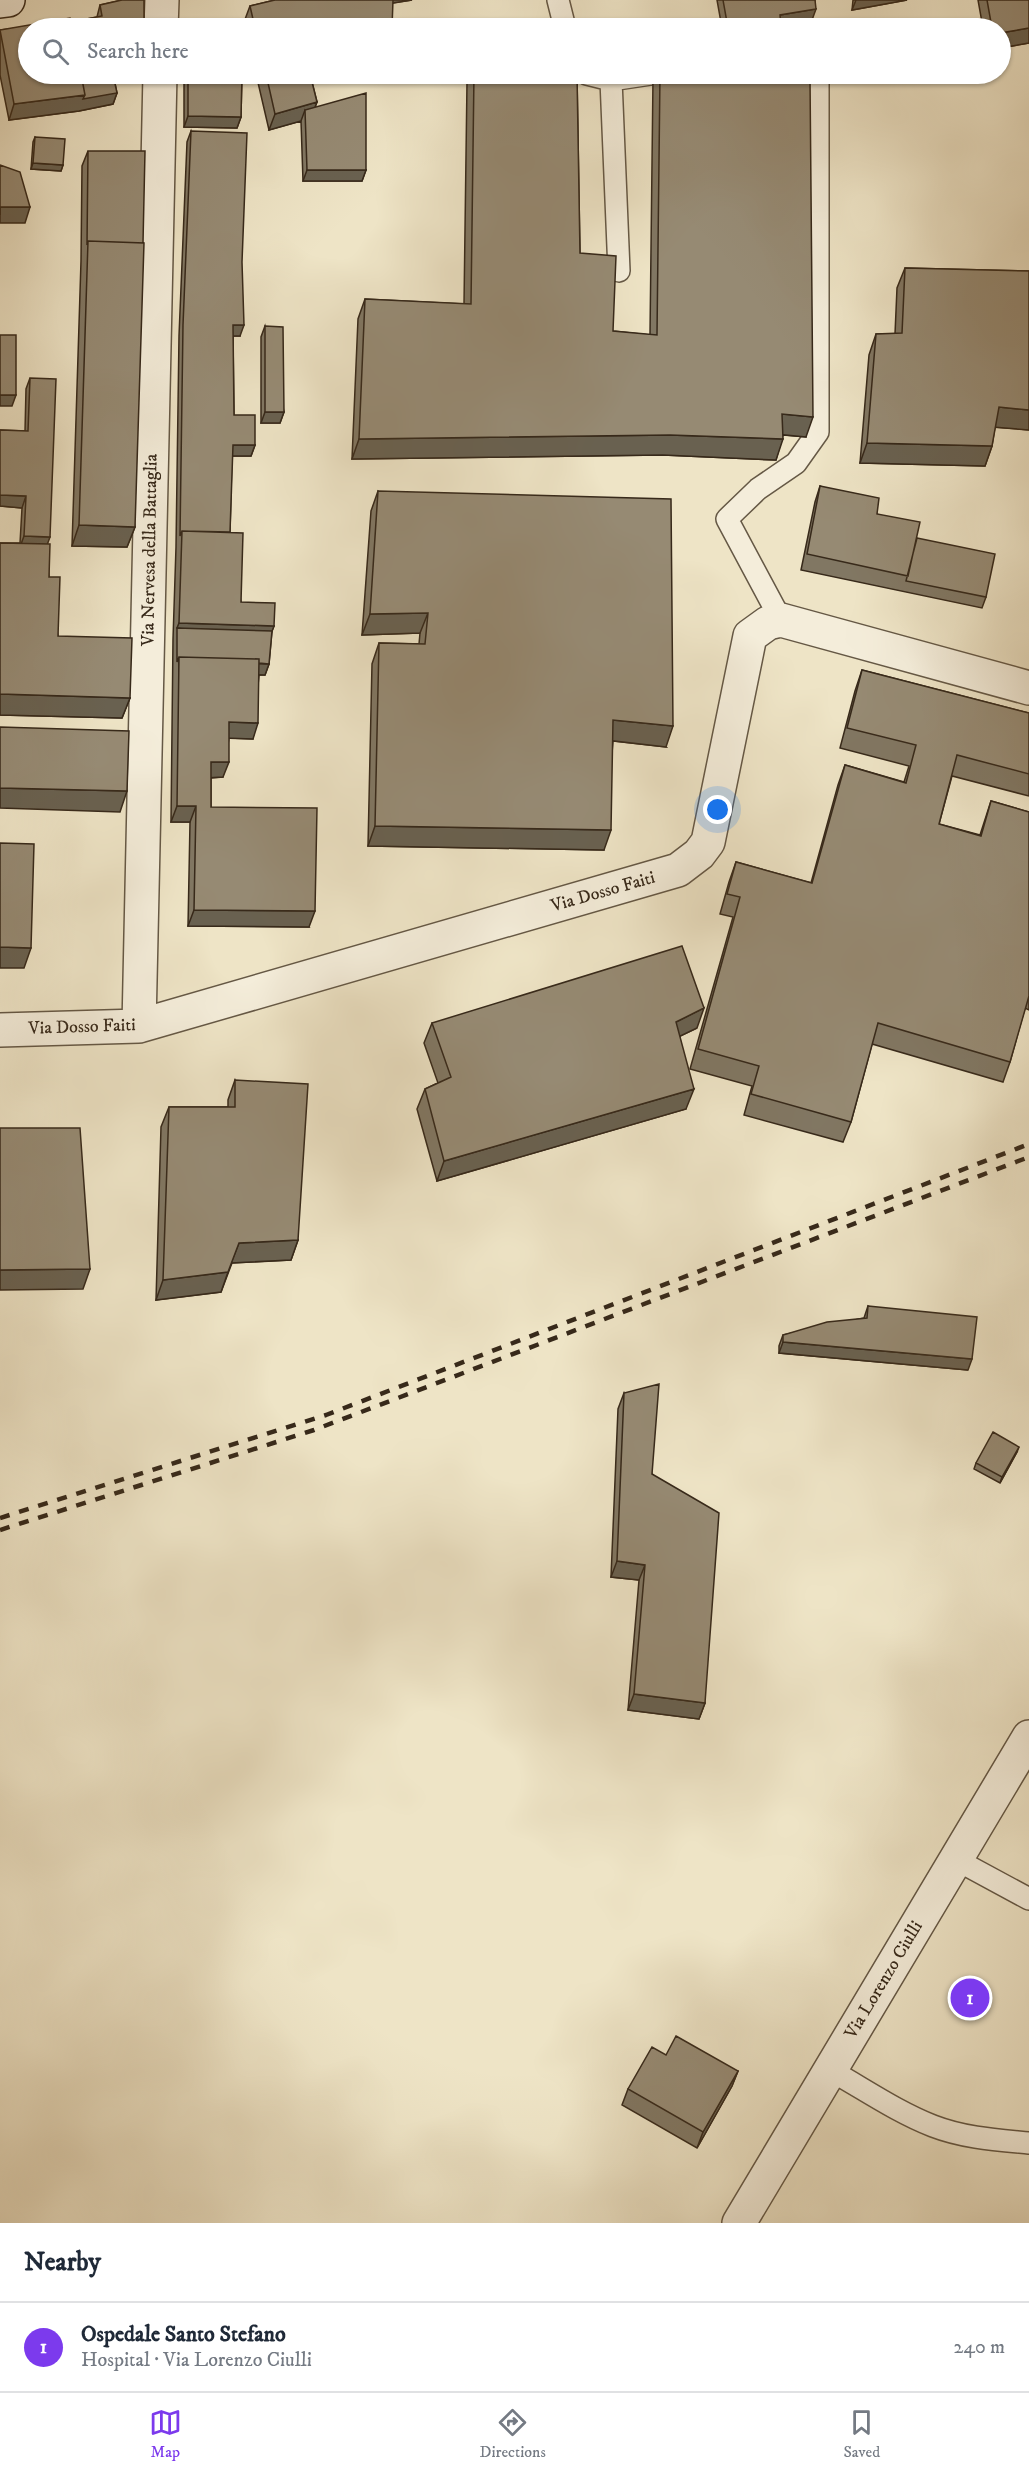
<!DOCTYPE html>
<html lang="en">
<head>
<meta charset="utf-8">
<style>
	:root { --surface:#fff; --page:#f6f6f7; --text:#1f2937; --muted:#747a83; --line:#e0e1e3; --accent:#7c3aed }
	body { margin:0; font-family:"IM FELL DW Pica",serif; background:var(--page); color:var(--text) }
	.you { position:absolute; left:718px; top:810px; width:21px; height:21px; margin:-15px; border:4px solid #fff; border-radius:50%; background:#1a73e8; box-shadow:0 0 0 9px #1a73e833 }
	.badge { display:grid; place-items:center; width:39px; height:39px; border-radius:50%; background:var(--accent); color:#fff; font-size:20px; font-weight:700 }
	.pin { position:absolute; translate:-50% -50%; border:3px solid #fff; box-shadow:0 2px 6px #0006 }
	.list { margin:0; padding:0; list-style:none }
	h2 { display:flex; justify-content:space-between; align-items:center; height:78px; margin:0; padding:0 24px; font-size:26px }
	h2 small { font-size:20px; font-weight:400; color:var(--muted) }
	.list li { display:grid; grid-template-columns:39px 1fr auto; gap:18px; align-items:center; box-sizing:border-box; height:90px; padding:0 24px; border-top:2px solid var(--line) }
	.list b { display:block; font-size:22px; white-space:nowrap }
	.list p { margin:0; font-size:20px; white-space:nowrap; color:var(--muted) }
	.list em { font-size:20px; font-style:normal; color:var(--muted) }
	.icon { flex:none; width:33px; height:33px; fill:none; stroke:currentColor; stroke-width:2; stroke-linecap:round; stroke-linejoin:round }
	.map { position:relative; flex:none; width:1029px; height:2223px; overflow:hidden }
	.search { position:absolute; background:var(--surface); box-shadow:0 2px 4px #0004; left:18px; right:18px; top:18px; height:66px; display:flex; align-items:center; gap:15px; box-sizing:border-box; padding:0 21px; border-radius:33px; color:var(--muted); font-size:22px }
	.sheet { height:168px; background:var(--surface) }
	nav { display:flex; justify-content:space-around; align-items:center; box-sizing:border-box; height:84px; border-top:2px solid var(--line); background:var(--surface); font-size:16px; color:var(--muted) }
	nav a { display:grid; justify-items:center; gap:3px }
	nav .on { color:var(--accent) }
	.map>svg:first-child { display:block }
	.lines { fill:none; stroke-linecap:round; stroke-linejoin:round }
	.service-casing { stroke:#655845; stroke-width:24 }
	.minor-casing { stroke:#655845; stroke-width:36 }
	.tertiary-casing { stroke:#655845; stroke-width:36 }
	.secondary-casing { stroke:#37291a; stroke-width:36 }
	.service { stroke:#f4edda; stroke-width:21 }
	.minor { stroke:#f4edda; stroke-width:33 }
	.tertiary { stroke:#f4edda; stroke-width:33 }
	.secondary { stroke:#f4edda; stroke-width:33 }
	.rail { stroke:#37291a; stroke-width:4.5; stroke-dasharray:10 10; stroke-linecap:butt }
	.wall { fill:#817763; stroke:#37291a; stroke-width:1.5 }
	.shaded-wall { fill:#696150; stroke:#37291a; stroke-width:1.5 }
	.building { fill:#968a73; stroke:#37291a; stroke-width:1.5 }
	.labels { text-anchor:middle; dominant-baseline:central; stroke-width:4.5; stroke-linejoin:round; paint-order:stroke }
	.street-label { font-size:18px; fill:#37291a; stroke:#f4edda }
</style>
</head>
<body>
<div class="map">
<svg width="1029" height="2223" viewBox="0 0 1029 2223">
	<rect width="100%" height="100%" fill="#eee4c6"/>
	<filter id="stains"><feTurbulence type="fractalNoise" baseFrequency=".00333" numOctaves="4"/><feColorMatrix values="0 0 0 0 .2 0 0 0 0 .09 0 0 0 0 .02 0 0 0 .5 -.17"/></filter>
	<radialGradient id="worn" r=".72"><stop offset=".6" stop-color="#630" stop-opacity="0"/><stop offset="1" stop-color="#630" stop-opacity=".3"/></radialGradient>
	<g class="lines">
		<defs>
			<path id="service" d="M558 0 565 28
				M587 74 611 80 619 271
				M611 80 651 74
				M781 620 727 519 758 489 796 463 818 432V78L806 74
				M955 1859 1029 1899
				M830 2070C864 2089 897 2112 933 2126 964 2138 997 2140 1029 2143"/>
			<path id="minor" d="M161 28 162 0
				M139 1026 160 74
				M0 1030 139 1026 678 870 699 854 708 842 750 636 768 623 781 620 1029 688"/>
			<path id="tertiary" d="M739 2223 1029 1737"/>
			<path id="secondary" d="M0 1 8 0"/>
		</defs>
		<use href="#service" class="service-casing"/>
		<use href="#minor" class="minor-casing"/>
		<use href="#tertiary" class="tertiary-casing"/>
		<use href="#secondary" class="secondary-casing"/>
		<use href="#service" class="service"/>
		<use href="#minor" class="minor"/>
		<use href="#tertiary" class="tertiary"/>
		<use href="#secondary" class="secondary"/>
		<path class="rail" d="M0 1518 326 1415 1029 1144
			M0 1530 314 1430 1029 1157"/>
	</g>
	<path class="wall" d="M122 0 28 74H139L114 79 117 93 113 104 79 111 9 120 0 75V30L71 22 97 17 100 5Z
		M275 0H412L392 3V28H246L244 22 250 6Z
		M717 0H815L812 20 781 26V28H722Z
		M853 0H907L852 10Z
		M978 0H1029V43L1000 48V28H983Z
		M184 74H242L241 117 237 128 184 127Z
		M256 74H310L317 102 315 107 366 170 362 181H303L301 121 269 130Z
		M446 74H577L580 253 613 331 650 335 653 78 654 74H788L806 437 783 435 776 460 663 455 352 459 358 319 365 299 464 304 467 82H446Z
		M191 131 240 336H233L234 415 255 445 251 456H232L230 532 241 602 274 626 272 631 269 664 265 675H259L253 739 229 738 223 777 211 778V807L309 927 188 926 190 822H171L173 639 176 547 179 336 187 142Z
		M35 137 63 165 61 171 31 169 33 142Z
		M88 151 135 527 127 547 72 546 81 261 82 166Z
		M905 268 1029 271V430L995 427 992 446 985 466 860 463 869 355 876 334H895L897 288Z
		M265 326 284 412 280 423H261V337Z
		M30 378 47 544 49 577 58 636 130 698 122 718 0 715V543H20L22 508 0 506V430L25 431 26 389Z
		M820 486 877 514 917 538 986 597 982 608 801 570 815 502Z
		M378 491 666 747 613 741 604 850 368 846 372 664 379 643 419 644 420 633 362 635 371 511Z
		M862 670 1029 713V796L952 776 939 824 980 835 991 801 1029 812V1010L1025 1008 1010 1062 1003 1082 872 1044 851 1122 843 1142 744 1115 752 1086 690 1069 733 917 720 914 729 882 736 862 811 883 838 785 845 765 904 782 909 766 840 748 855 691Z
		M432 1023 697 1028 680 1036 686 1109 437 1181 417 1109 425 1089 438 1083 424 1043Z
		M235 1080 298 1240 291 1260 232 1263 221 1292 156 1300 161 1127 169 1107H228V1100Z
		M868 1306 968 1370 779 1353V1346L783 1335 864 1318Z
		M624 1393 652 1474 705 1703 699 1719 628 1710 639 1580 611 1577 618 1409Z
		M1017 1452 1000 1483 974 1469 976 1463Z
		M666 2055 738 2071 732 2086 697 2148 622 2105 628 2089Z"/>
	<path class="shaded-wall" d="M389 0H412L387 4Z
		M856 0H907L852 10Z
		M816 9 812 20 776 26 780 15Z
		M1029 28V43L1000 48V33Z
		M110 74H139L108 80Z
		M449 74H470L467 82H446Z
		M117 93 113 104 79 111 9 120 14 104 85 95Z
		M317 102 311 118 305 110 301 121 269 130 275 114Z
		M188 116 241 117 237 128 184 127Z
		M33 163 63 165 61 171 31 169Z
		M307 170H366L362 181H303Z
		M0 207H30L25 223H0Z
		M233 325H244L240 336H229Z
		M0 395H16L12 406H0Z
		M999 407 1029 410V430L992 427Z
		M265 412H284L280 423H261Z
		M782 414 813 417 806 437 775 434Z
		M670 435 783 439 776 460 663 455 352 459 359 439Z
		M867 443 992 446 985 466 860 463Z
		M233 445H255L251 456H229Z
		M0 495 26 496 22 508 0 506Z
		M79 525 135 527 127 547 72 546Z
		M24 536 50 537 46 548 20 547Z
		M428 613 420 633 362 635 370 614Z
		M179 623 274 626 268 642 177 628Z
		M179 662 269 664 265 675 179 673Z
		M0 694 130 698 122 718 0 715Z
		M613 720 673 726 666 747 606 740Z
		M229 722 258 723 253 739 223 738Z
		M211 762H229L223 777 205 778Z
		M0 788 127 791 120 812 0 808Z
		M177 806H196L190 822H171Z
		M375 826 611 830 604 850 368 846Z
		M194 910 315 911 309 927 188 926Z
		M0 947 31 948 24 968H0Z
		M704 1008 697 1028 668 1042 676 1022Z
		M694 1089 686 1109 437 1181 444 1161Z
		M298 1240 291 1260 231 1263 239 1243Z
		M90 1269 83 1289 0 1290V1270Z
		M228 1272 221 1292 156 1300 163 1280Z
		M783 1342 972 1359 968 1370 779 1353Z
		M1019 1447 1017 1452 1000 1483 1002 1477Z
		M617 1561 645 1565 639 1580 611 1577Z
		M634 1694 705 1703 699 1719 628 1710Z
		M738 2071 732 2086 697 2148 703 2132Z"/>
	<path class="building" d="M122 0H144V28H72L71 22 102 16 100 5Z
		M275 0H393L392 28H255L250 6Z
		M723 0H815L816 9 780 15 781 28H728Z
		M987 0H1029V28L1000 33V28H992Z
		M70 18 72 28H28V74H81L85 95 14 104 0 30Z
		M450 25H471V28H450Z
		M81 74H113L117 93 83 99 85 95Z
		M188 74H242L241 117 188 116Z
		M266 74H310L317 102 275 114Z
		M474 74H577L580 253 616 256 613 331 657 335 660 74H788L789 78H810L813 417 782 414 783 439 670 435 359 439 365 299 471 304Z
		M366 93V170H307L305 110Z
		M191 131 247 133 242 262 244 325H233L234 415H255V445H233L230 532 182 531 180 536 183 325Z
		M35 137 65 139 63 165 33 163Z
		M88 151H145L143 243 88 241 87 245Z
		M0 165 20 172 30 207H0V215Z
		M88 241 144 243 135 527 79 525Z
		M905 268 1029 271V410L999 407 992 446 867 443 876 334 902 333Z
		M265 326 283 327 284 412H265Z
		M0 335H16V395H0Z
		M30 378 56 379 50 537 24 536 26 496 0 495V430L28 431Z
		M820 486 879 498 877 514 920 522 908 576 807 554Z
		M378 491 671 499 673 726 613 720 611 830 375 826 379 643 425 644 428 613 370 614Z
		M182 531 243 533 241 602 275 603 274 626 179 623Z
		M917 538 995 554 986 597 906 581Z
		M0 543 50 544 49 577H60L58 636 132 638 130 698 0 694Z
		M177 628 272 631 269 664 259 663V659L179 657 177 662Z
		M179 657 259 659 258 723 229 722V762H211V807L317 808 315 911 194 910 196 806H177Z
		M862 670 1029 713V774L957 755 939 824 981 836 991 801 1029 812V996L1010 1062 878 1023 851 1122 751 1094 759 1066 698 1049 740 897 727 894 736 862 812 883 845 765 906 783 916 745 847 728Z
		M0 727 129 731 127 791 0 788Z
		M0 843 34 844 31 948 0 947Z
		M682 946 704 1008 676 1022 694 1089 444 1161 425 1089 451 1077 432 1023Z
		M235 1080 308 1084 298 1240 239 1243 228 1272 163 1280 169 1107H235Z
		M0 1128H80L90 1269 0 1270Z
		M868 1306 977 1317 972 1359 783 1342V1335L827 1322 867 1318Z
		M659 1384 652 1474 719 1513 705 1703 634 1694 645 1565 617 1561 624 1393Z
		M993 1432 1019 1447 1002 1477 976 1463Z
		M676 2036 738 2071 703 2132 628 2089 652 2047 666 2055Z"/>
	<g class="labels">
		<g class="street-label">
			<text transform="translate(150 550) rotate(-89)">Via Nervesa della Battaglia</text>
			<text transform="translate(603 892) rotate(-16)">Via Dosso Faiti</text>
			<text transform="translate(82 1027) rotate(-2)">Via Dosso Faiti</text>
			<text transform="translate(884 1980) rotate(-59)">Via Lorenzo Ciulli</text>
		</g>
	</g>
	<rect width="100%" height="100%" filter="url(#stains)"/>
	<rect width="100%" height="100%" fill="url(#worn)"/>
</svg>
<div class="you"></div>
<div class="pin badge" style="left:970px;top:1998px">1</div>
<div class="search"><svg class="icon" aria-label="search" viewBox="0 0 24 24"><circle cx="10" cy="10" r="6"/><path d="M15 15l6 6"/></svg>Search here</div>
</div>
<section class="sheet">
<h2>Nearby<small></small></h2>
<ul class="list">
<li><span class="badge">1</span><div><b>Ospedale Santo Stefano</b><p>Hospital · Via Lorenzo Ciulli</p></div><em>240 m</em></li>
</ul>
</section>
<nav>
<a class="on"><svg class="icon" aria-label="map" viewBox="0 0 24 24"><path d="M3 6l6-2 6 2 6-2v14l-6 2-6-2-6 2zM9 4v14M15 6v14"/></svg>Map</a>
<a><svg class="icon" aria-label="directions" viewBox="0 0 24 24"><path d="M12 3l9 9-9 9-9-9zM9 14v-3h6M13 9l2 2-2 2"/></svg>Directions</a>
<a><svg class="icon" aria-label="saved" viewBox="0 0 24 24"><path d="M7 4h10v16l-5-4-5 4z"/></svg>Saved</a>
</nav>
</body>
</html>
